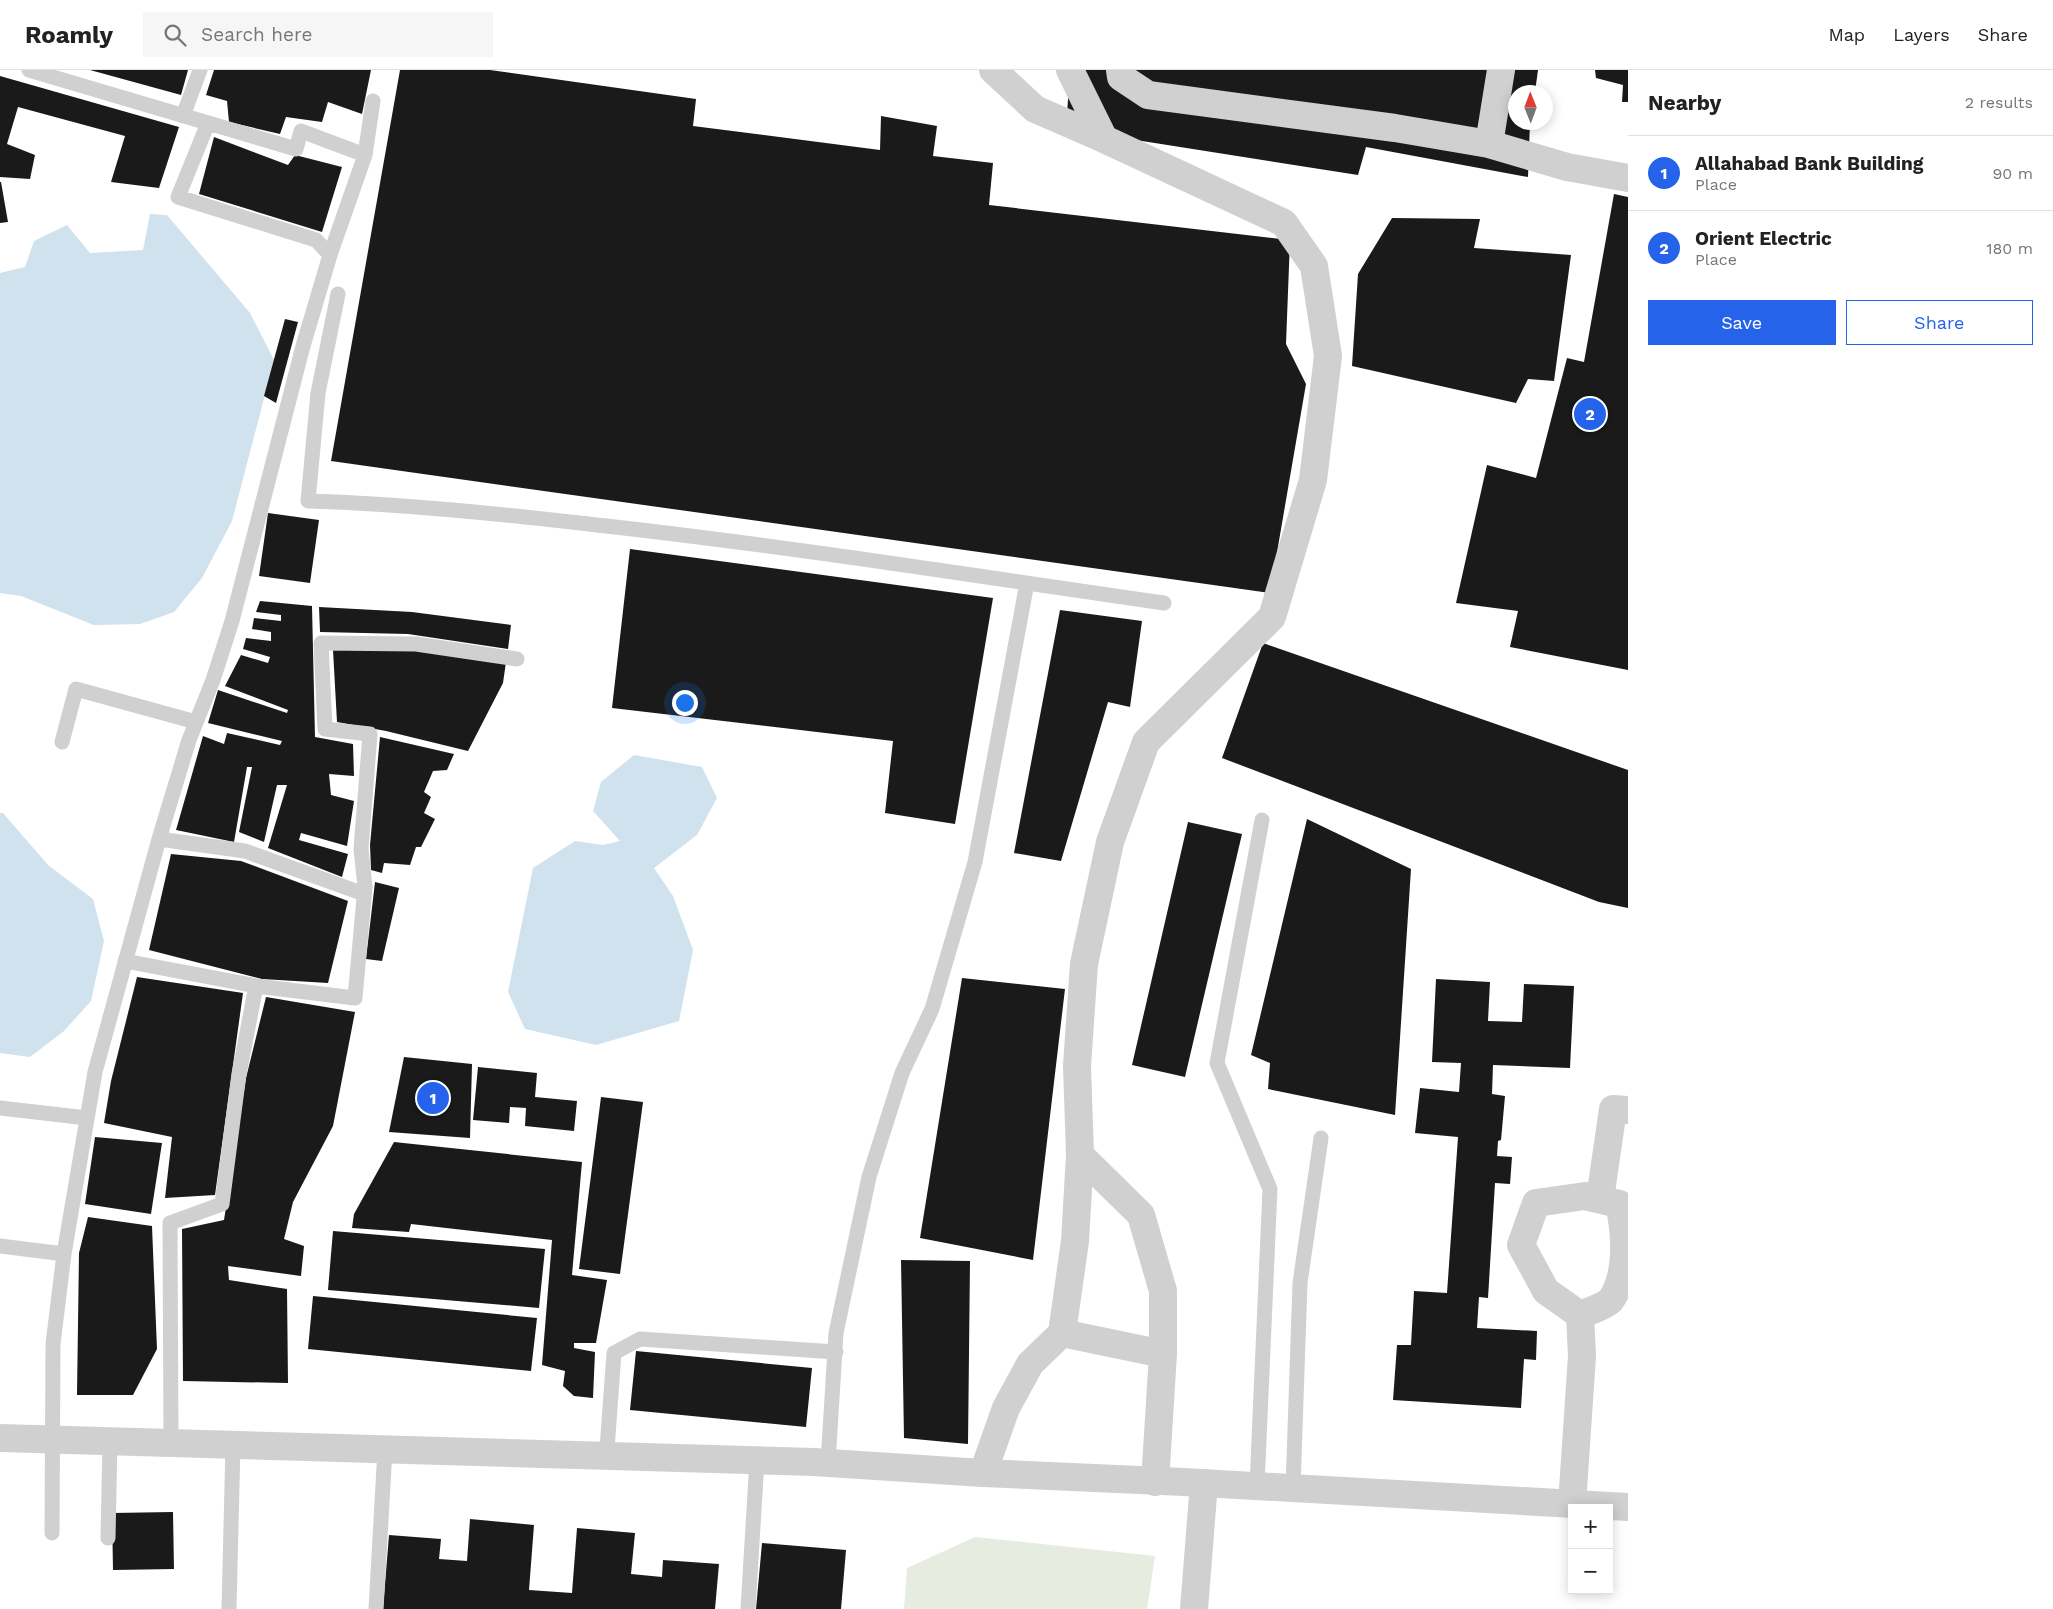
<!DOCTYPE html>
<html lang="en">
<head>
<meta charset="utf-8">
<style>
	:root { --surface:#fff; --page:#f6f6f6; --text:#222; --muted:#767676; --line:#e0e0e0; --accent:#2563eb }
	body { margin:0; font-family:"Work Sans",sans-serif; background:var(--page); color:var(--text) }
	.controls { position:absolute; right:15px; bottom:15px; display:grid; overflow:hidden; border-radius:0px; box-shadow:0 2px 12px #0003 }
	.controls button { width:45px; height:45px; display:grid; place-items:center; padding:0; border:0; border-bottom:1px solid var(--line); background:var(--surface); color:var(--text); font:25px sans-serif }
	.compass { position:absolute; left:1508px; top:15px; width:45px; height:45px; border-radius:50%; background:var(--surface); box-shadow:0 2px 12px #0003; rotate:359deg }
	.you { position:absolute; left:684px; top:632px; width:18px; height:18px; margin:-12px; border:4px solid #fff; border-radius:50%; background:#1a73e8; box-shadow:0 0 0 8px #1a73e833 }
	.badge { display:grid; place-items:center; width:32px; height:32px; border-radius:50%; background:var(--accent); color:#fff; font-size:16px; font-weight:700 }
	.pin { position:absolute; translate:-50% -50%; border:2px solid #fff; box-shadow:0 1px 5px #0006 }
	.list { margin:0; padding:0; list-style:none }
	h2 { display:flex; justify-content:space-between; align-items:center; height:65px; margin:0; padding:0 20px; font-size:21px }
	h2 small { font-size:16px; font-weight:400; color:var(--muted) }
	.list li { display:grid; grid-template-columns:32px 1fr auto; gap:15px; align-items:center; box-sizing:border-box; height:75px; padding:0 20px; border-top:1px solid var(--line) }
	.list b { display:block; font-size:19px; white-space:nowrap }
	.list p { margin:0; font-size:16px; white-space:nowrap; color:var(--muted) }
	.list em { font-size:16px; font-style:normal; color:var(--muted) }
	.actions { display:flex; gap:10px; padding:15px 20px }
	.actions a { flex:1; padding:11px 0; border:1px solid var(--accent); border-radius:0px; text-align:center; font-size:18px; color:var(--accent) }
	.actions .main { background:var(--accent); color:#fff }
	.icon { flex:none; width:28px; height:28px; fill:none; stroke:currentColor; stroke-width:2; stroke-linecap:round; stroke-linejoin:round }
	.map { position:relative; flex:none; width:1628px; height:1539px; overflow:hidden }
	header { display:flex; align-items:center; gap:30px; box-sizing:border-box; height:70px; padding:0 25px; background:var(--surface); border-bottom:1px solid var(--line) }
	header strong { font-size:24px }
	nav { display:flex; gap:28px; margin-inline-start:auto; font-size:18px }
	.search { width:350px; height:45px; background:var(--page); display:flex; align-items:center; gap:12px; box-sizing:border-box; padding:0 18px; border-radius:0px; color:var(--muted); font-size:19px }
	main { display:flex }
	aside { flex:1; background:var(--surface) }
	.map>svg:first-child { display:block }
	.green { fill:#e6ecdf }
	.water { fill:#cfe2ee }
	.building { fill:#1a1a1a }
	.lines { fill:none; stroke-linecap:round; stroke-linejoin:round }
	.service { stroke:#d0d0d0; stroke-width:15 }
	.minor { stroke:#d0d0d0; stroke-width:28 }
	.tertiary { stroke:#d0d0d0; stroke-width:28 }
</style>
</head>
<body>
<header>
<strong>Roamly</strong>
<div class="search"><svg class="icon" aria-label="search" viewBox="0 0 24 24"><circle cx="10" cy="10" r="6"/><path d="M15 15l6 6"/></svg>Search here</div>
<nav><a>Map</a><a>Layers</a><a>Share</a></nav>
</header>
<main>
<div class="map">
<svg width="1628" height="1539" viewBox="0 0 1628 1539">
	<rect width="100%" height="100%" fill="#fff"/>
	<path class="green" d="M975 1467 1155 1486 1147 1539H904L907 1498Z"/>
	<path class="water" d="M150 144 167 145 250 243 274 290 232 451 202 508 174 542 140 554 94 555 21 526 0 523V203L25 197 34 171 67 155 90 183 143 180Z
		M634 685 702 697 717 728 697 765 654 798 673 826 693 880 679 951 596 975 525 959 508 922 533 798 575 771 603 775 620 771 593 741 601 712Z
		M0 743H3L48 795 93 829 104 871 91 931 64 961 30 987 0 983Z"/>
	<path class="building" d="M90 0H188L181 25Z
		M214 0H371L362 44 328 32 322 52 286 47 280 64 229 52 227 31 206 25Z
		M400 0H490L696 29 693 56 880 80 881 46 937 56 933 86 993 93 989 135 1290 170 1286 274 1306 314 1270 523 331 391Z
		M1070 0H1538L1535 22H1516V52H1530L1528 107 1366 77 1358 105 1066 59Z
		M1595 0H1628V32H1622L1623 15 1596 8Z
		M0 6 179 57 159 118 111 112 125 66 18 37 7 74 35 85 30 109 0 107Z
		M214 67 288 95 295 85 342 97 322 162 199 124Z
		M0 112H1L8 152 0 153Z
		M1614 124 1628 127V600L1510 577 1518 541 1456 533 1487 395 1536 408 1567 288 1584 292Z
		M1392 148 1480 149 1474 178 1571 185 1554 311 1528 309 1516 333 1352 296 1358 204Z
		M285 249 298 252 276 333 264 326Z
		M268 443 319 450 310 513 259 506Z
		M630 479 993 528 955 754 885 743 893 671 612 638Z
		M260 531 312 536 315 667 353 674 354 706 329 704 331 725 354 731 347 776 301 763 299 770 348 784 342 807 268 778 287 715H277L264 772 239 762 252 697H247L234 772 176 760 203 666 224 674 227 663 280 675 282 671 208 653 218 620 287 643 288 640 225 616 241 585 268 593 270 587 243 579 246 568 271 571V562L252 559 254 548 281 551V545L256 542Z
		M319 537 412 542 511 555 508 579 408 564 320 562Z
		M1060 540 1142 551 1130 637 1108 632 1061 791 1014 783Z
		M1263 573 1628 700V838L1599 832 1222 688Z
		M411 578 506 592 503 613 468 681 386 661 337 652 333 580Z
		M380 667 454 684 447 700 433 701 424 722 431 727 424 743 435 749 421 777H416L410 795 384 793 382 803 371 800 370 775Z
		M1307 749 1411 799 1395 1045 1268 1019 1270 993 1251 985Z
		M1188 752 1242 764 1185 1007 1132 995Z
		M171 784 241 791 348 831 328 913 262 909 149 880Z
		M375 812 399 818 382 891 366 889Z
		M137 907 243 923 215 1125 165 1128 172 1067 104 1053 111 1011Z
		M962 908 1065 919 1033 1190 920 1168Z
		M1436 909 1490 912 1488 951 1522 952 1524 914 1574 916 1570 998 1493 995 1492 1024 1505 1026 1501 1070 1498 1071 1497 1086 1512 1087 1510 1114 1495 1113 1488 1228 1479 1227 1477 1258 1537 1261 1536 1290 1524 1289 1521 1338 1393 1330 1397 1275H1411L1414 1221 1447 1223 1458 1067 1415 1063 1420 1018 1459 1022 1461 993 1432 992Z
		M266 927 355 942 333 1056 293 1132 284 1169 304 1176 301 1206 228 1196 229 1210 287 1219 288 1313 183 1311 182 1159 224 1150 246 1008Z
		M404 987 472 994 470 1068 389 1062Z
		M478 997 537 1003 535 1027 577 1031 574 1061 525 1056 526 1038 510 1037 509 1053 473 1050Z
		M601 1027 643 1032 620 1204 579 1199Z
		M95 1067 162 1073 151 1144 85 1134Z
		M394 1072 582 1092 572 1205 607 1210 596 1273H574V1278L595 1282 593 1328 574 1326 563 1316 565 1301 542 1295 552 1170 411 1154 409 1162 352 1158 354 1144Z
		M88 1147 152 1156 157 1279 133 1325H77L79 1183Z
		M333 1161 545 1179 539 1238 328 1220Z
		M901 1190 970 1191 968 1374 904 1368Z
		M313 1226 537 1248 531 1301 308 1279Z
		M636 1281 812 1298 806 1357 630 1340Z
		M173 1442 174 1499 113 1500 112 1443Z
		M470 1449 534 1455 529 1520 572 1523 577 1458 635 1463 631 1504 662 1507 663 1490 719 1494 715 1539H383L389 1465 441 1469 439 1489 467 1491Z
		M762 1473 846 1480 841 1539H756Z"/>
	<g class="lines">
		<path class="service" d="M29 0 296 79 301 61 365 85
			M183 46 200 0
			M208 53 178 127 316 170 330 185
			M338 224 318 323 308 431C405 434 501 444 597 455 787 476 975 506 1164 533
			M62 672 76 619 196 652
			M159 769 245 781 364 824
			M125 891 256 916 355 928 365 817 361 779 370 664 325 659 321 573 416 574 517 589
			M0 1038 87 1048
			M0 1176 64 1184
			M171 1373 170 1153 222 1134 239 1004 256 916
			M609 1386 607 1379 614 1283 640 1269 836 1282
			M828 1393 836 1263 869 1107 902 1003 932 939 975 792 1027 513
			M1257 1416 1270 1119 1217 993 1262 750
			M1293 1418 1300 1213 1321 1068
			M52 1463 53 1274 64 1184 95 1002 159 769 189 670 213 610 232 551 303 276 330 185 365 85 373 31
			M108 1468 110 1371
			M229 1539 233 1375
			M376 1539 385 1379
			M748 1539 757 1390"/>
		<path class="minor" d="M1070 0 1104 69
			M1120 0 1121 7 1148 25 1395 58 1489 74 1567 97 1628 108
			M1489 74 1501 0
			M1080 1085 1141 1145 1163 1221V1284L1155 1412
			M1600 1129 1613 1039 1628 1040
			M1062 1263 1163 1284
			M983 1403 1006 1338 1030 1294 1062 1263 1075 1171 1080 1085 1077 996 1084 894 1110 772 1146 672 1272 547 1313 410 1328 286 1314 196 1284 153 1104 69 1035 39 993 0
			M1572 1434 1582 1286 1580 1245 1546 1221 1521 1175 1536 1133 1585 1126 1619 1134C1626 1165 1628 1205 1611 1230 1604 1237 1589 1241 1580 1245
			M1194 1539 1204 1413"/>
		<path class="tertiary" d="M0 1368 814 1392 983 1403 1184 1412 1628 1437"/>
	</g>
</svg>
<div class="controls">
<button>+</button>
<button>−</button>
</div>
<svg class="compass" viewBox="-18 -18 36 36"><path d="M0-13l5 13h-10z" fill="#e53935"/><path d="M0 13l5-13h-10z" fill="#767676"/></svg>
<div class="you"></div>
<div class="pin badge" style="left:433px;top:1028px">1</div>
<div class="pin badge" style="left:1590px;top:344px">2</div>
</div>
<aside>
<h2>Nearby<small>2 results</small></h2>
<ul class="list">
<li><span class="badge">1</span><div><b>Allahabad Bank Building</b><p>Place</p></div><em>90 m</em></li>
<li><span class="badge">2</span><div><b>Orient Electric</b><p>Place</p></div><em>180 m</em></li>
</ul>
<div class="actions"><a class="main">Save</a><a>Share</a></div>
</aside>
</main>
</body>
</html>
